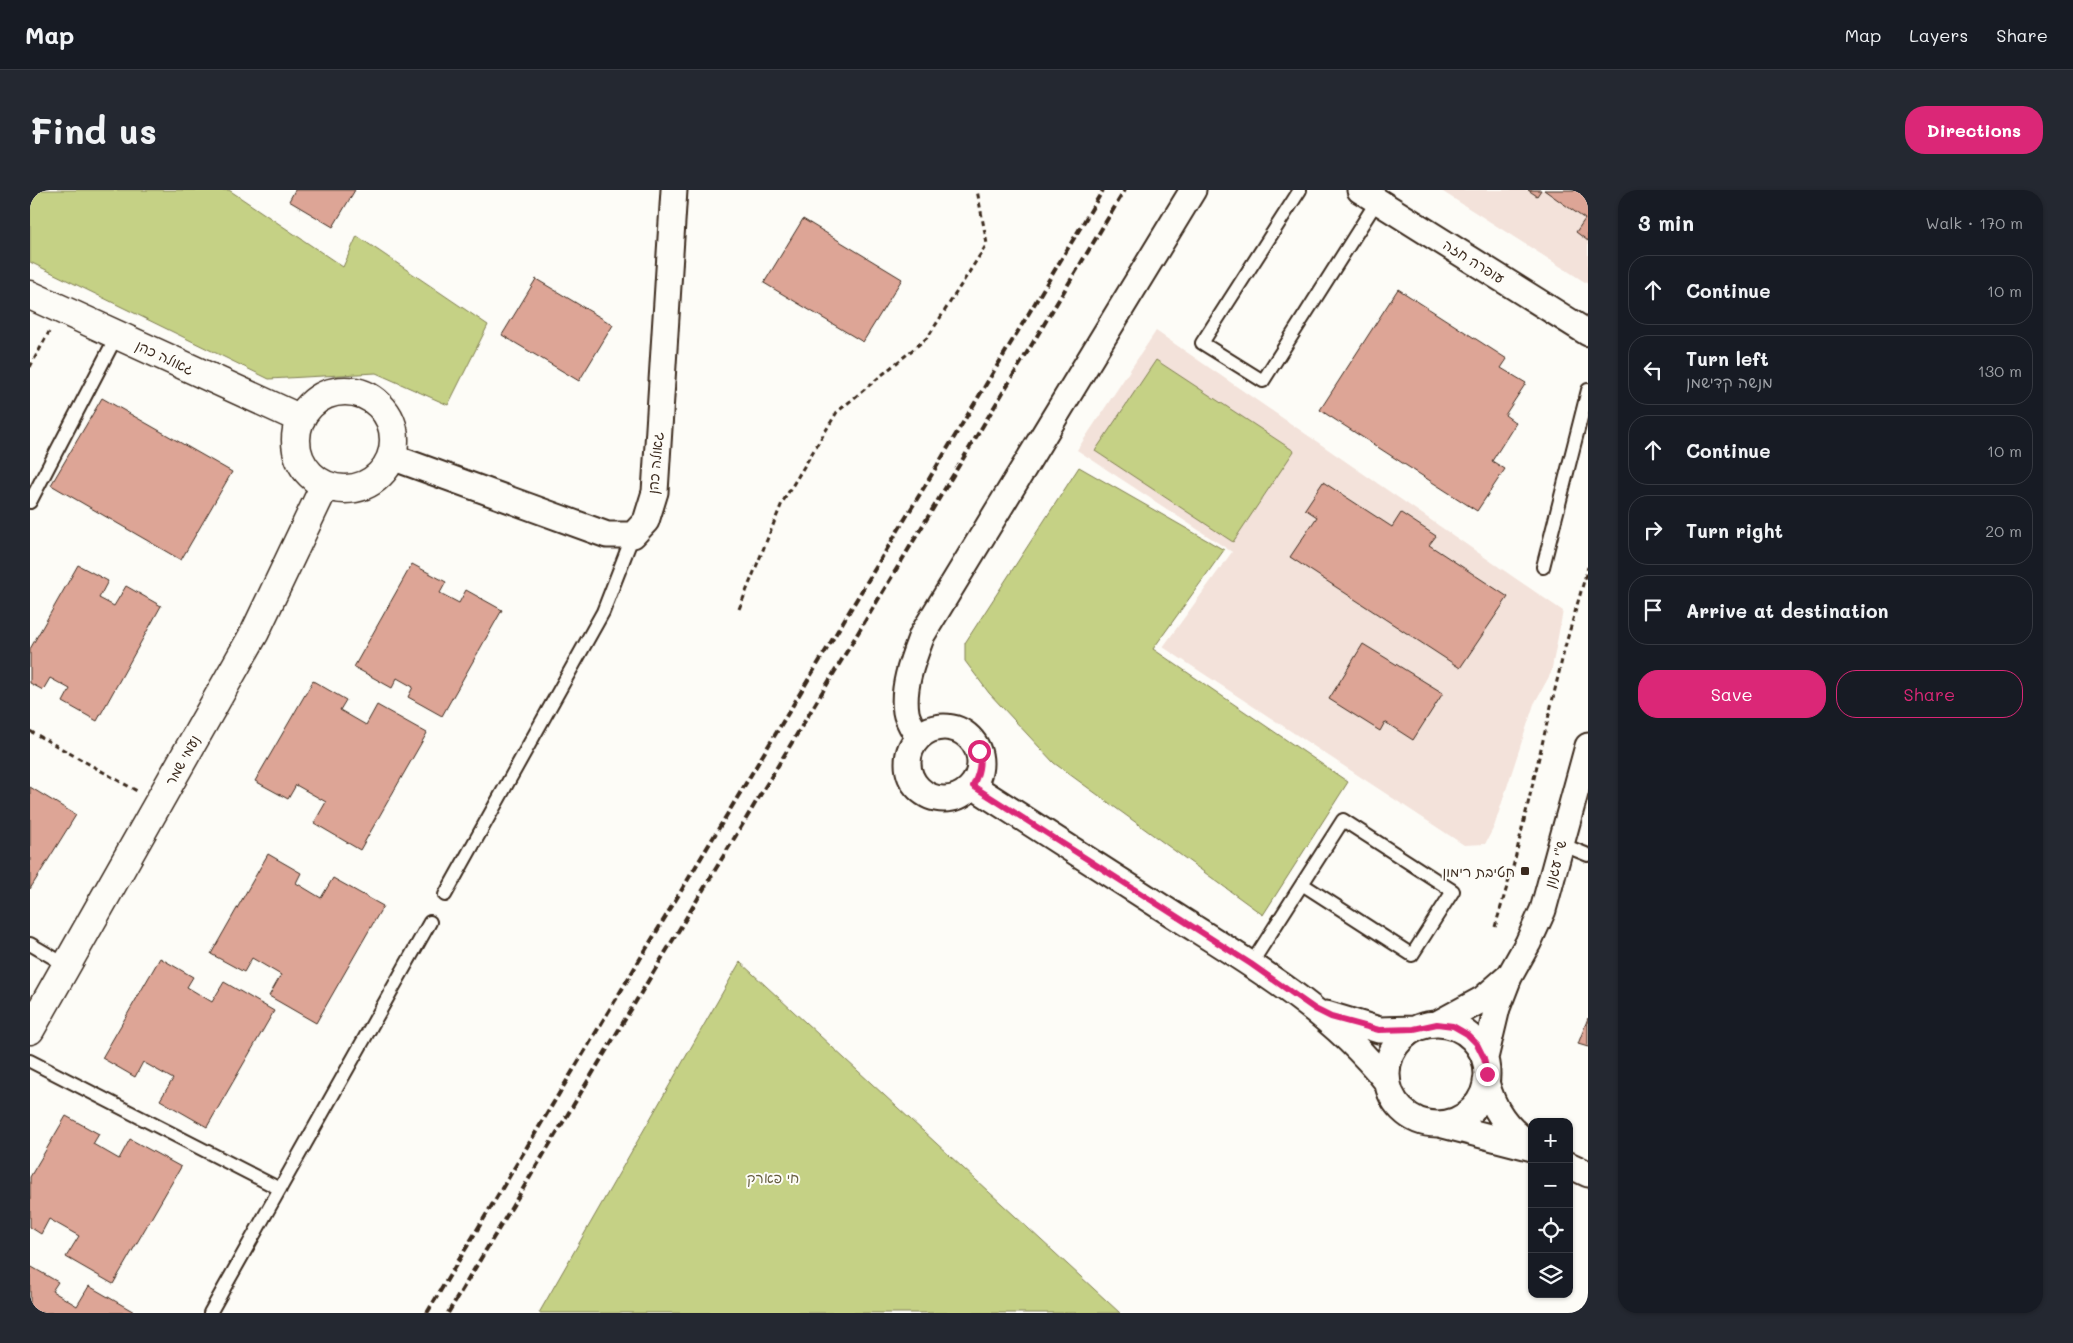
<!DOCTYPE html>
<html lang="en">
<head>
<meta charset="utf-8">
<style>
	:root { --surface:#171b24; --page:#242831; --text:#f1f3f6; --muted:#9ea1a6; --line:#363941; --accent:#db2777 }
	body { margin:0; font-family:Mali,"Playpen Sans Hebrew",sans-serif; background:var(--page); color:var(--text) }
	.controls { position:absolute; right:15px; bottom:15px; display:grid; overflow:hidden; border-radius:10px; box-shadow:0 1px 4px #0004 }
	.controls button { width:45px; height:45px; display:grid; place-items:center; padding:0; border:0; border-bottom:1px solid var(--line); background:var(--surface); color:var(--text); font:25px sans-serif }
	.stop { position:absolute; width:15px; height:15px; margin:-11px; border:4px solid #db2777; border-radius:50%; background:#fff }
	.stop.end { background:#db2777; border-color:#fff; box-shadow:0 1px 5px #0008 }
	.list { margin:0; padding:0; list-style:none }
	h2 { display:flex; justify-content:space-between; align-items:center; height:65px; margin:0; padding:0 20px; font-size:21px }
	h2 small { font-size:16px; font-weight:400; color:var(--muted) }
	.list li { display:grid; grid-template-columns:32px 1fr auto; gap:15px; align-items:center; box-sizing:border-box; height:70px; margin:0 10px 10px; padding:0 10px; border:1px solid var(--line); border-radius:20px }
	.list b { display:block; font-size:19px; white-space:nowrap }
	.list p { margin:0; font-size:16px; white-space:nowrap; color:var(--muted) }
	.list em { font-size:16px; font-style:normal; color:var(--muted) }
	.actions { display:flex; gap:10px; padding:15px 20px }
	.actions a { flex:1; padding:11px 0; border:1px solid var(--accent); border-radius:20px; text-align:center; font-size:18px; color:var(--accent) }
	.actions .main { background:var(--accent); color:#fff }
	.icon { flex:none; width:28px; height:28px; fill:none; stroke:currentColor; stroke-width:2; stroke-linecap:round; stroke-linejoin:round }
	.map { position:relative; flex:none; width:1558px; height:1123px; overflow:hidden; border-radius:20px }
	header { display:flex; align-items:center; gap:30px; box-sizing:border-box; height:70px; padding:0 25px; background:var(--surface); border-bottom:1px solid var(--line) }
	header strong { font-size:24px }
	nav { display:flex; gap:28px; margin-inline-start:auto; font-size:18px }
	.intro { display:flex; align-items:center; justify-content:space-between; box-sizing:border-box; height:120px; padding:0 30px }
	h1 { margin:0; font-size:35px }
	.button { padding:12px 22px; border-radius:20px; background:var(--accent); color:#fff; font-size:18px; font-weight:700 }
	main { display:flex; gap:30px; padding:0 30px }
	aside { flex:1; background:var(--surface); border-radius:20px; box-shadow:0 1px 4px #0004 }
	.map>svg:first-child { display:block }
	.built { fill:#f3e2da }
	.green { fill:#c5d185; stroke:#807e52 }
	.building { fill:#dda596; stroke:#3b2a1e }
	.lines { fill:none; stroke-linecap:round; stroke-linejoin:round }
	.lane-casing { stroke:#3b2a1e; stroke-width:16 }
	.street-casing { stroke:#3b2a1e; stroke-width:29 }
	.secondary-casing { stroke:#3b2a1e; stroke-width:31 }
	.path { stroke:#3b2a1e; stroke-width:3; stroke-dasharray:5 4; stroke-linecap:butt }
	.lane { stroke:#fdfcf7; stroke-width:12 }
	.street { stroke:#fdfcf7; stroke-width:25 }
	.secondary { stroke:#fdfcf7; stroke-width:28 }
	.rail { stroke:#3b2a1e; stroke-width:4; stroke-dasharray:8 4; stroke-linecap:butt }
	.route { stroke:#db2777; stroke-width:6 }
	.poi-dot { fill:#3b2a1e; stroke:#fdfcf7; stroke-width:2 }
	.labels { text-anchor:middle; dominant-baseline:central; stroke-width:4; stroke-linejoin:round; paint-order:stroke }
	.street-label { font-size:14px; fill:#3b2a1e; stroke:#fdfcf7 }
	.poi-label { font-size:14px; fill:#3b2a1e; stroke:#fdfcf7; text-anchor:end }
	.park-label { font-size:14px; fill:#645c3d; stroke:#fdfcf7 }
</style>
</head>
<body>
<header>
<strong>Map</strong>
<nav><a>Map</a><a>Layers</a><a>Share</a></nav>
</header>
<div class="intro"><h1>Find us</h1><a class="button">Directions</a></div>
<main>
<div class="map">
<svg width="1558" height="1123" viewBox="0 0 1558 1123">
	<rect width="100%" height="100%" fill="#fdfcf7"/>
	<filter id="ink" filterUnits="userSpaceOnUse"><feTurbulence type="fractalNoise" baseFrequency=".02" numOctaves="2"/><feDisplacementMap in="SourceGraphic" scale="10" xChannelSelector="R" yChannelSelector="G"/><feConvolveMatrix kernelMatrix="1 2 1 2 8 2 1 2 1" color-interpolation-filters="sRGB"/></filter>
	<g filter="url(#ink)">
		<path class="built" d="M1410 0H1558V94Z
			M1126 141 1533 421 1521 483 1504 514 1464 637 1455 654 1434 655 1133 457 1202 362 1047 260Z"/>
		<path class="green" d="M0 0H199L313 77 327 46 458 135 418 215 346 183 239 189 0 72Z
			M1126 170 1264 261 1203 352 1065 261Z
			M1049 277 1194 360 1123 459 1318 592 1233 725 1024 573 959 503 935 471V453Z
			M710 772 1090 1123H509Z"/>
		<path class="building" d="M265 0H325L303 37 259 11Z
			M1498 0H1511L1507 6Z
			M1514 0H1558V51L1546 42 1555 29Z
			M773 29 872 89 833 152 734 93Z
			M506 89 583 135 549 191 472 145Z
			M1368 99 1477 169 1471 178 1496 193 1475 225 1486 233 1462 271 1475 279 1447 321 1290 220Z
			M72 208 202 282 151 370 21 295Z
			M1293 292 1362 337 1371 323 1406 346 1399 355 1478 407 1430 478 1260 367 1287 327 1275 319Z
			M382 374 416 392 410 403 429 413 436 400 472 420 412 526 378 507 383 497 367 488 362 498 324 477Z
			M48 375 78 391 69 408 84 416 96 396 131 416 67 531 33 512 40 499 20 488 13 500 0 493V459Z
			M1333 454 1413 503 1383 550 1355 532 1350 541 1299 509Z
			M283 491 316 510 310 520 336 535 347 515 397 543 330 660 284 633 296 612 266 595 258 609 225 591Z
			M0 597 46 625 0 699Z
			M238 664 271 683 266 693 291 708 303 688 353 716 286 833 239 806 251 785 222 768 214 782 181 764Z
			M130 768 163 787 157 797 182 812 194 792 244 821 177 937 130 910 143 889 113 872 105 887 72 868Z
			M1558 828V857L1548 854Z
			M36 926 69 944 63 954 89 969 100 949 151 977 83 1094 36 1067 49 1046 19 1029 11 1044 0 1037V987Z
			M0 1076 28 1092 22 1101 47 1116 59 1096 106 1123H0Z"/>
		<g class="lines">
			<defs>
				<path id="lane" d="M1270 0 1172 153 1233 191 1347 11
					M0 312 87 145
					M1513 377 1558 200
					M1531 654 1558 665
					M415 705 573 422 603 345
					M0 754 36 775
					M1221 774 1313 630 1423 701 1382 765 1272 694
					M0 871 250 999
					M180 1123 400 732"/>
				<path id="street" d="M1330 0 1558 143
					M362 267 577 345H603L616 331 625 302 644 0
					M878 573a36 36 0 1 1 72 0a36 36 0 1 1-72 0Z
					M888 547C884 540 877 530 876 522 872 496 883 469 892 445L1163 0
					M943 596C1012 640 1081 684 1150 729 1224 776 1302 822 1357 892
					M1296 824 1349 840 1384 839
					M1407 834 1453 809 1477 788
					M1357 884a50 50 0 1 1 100 0a50 50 0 1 1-100 0Z
					M1455 868 1467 818 1479 787 1498 753 1513 720 1558 556
					M1456 892C1464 921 1476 937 1500 955
					M1409 934 1502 958
					M1539 975 1558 984"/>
				<path id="secondary" d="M0 105 271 229
					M266 250a49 49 0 1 1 98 0a49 49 0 1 1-98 0Z
					M0 840 225 442 295 295"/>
			</defs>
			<use href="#lane" class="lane-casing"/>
			<use href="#street" class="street-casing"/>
			<use href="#secondary" class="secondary-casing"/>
			<path class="path" d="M0 177 19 142
				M709 419 752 313 807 222 898 147 957 54 947 0
				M0 541 107 601
				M1465 737 1484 673 1535 457 1558 377"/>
			<use href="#lane" class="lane"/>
			<use href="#street" class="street"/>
			<use href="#secondary" class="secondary"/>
			<path class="rail" d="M397 1123 1073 0
				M418 1123 1095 0"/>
		</g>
	</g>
	<g class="lines" filter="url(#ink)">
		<path class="route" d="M949 561C951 574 949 583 943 596L1221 774 1285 819 1301 827 1349 840 1384 839 1407 834 1423 836 1437 844 1447 854 1454 868 1457 884"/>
	</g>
	<rect class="poi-dot" x="1490" y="676" width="10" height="10" rx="2.5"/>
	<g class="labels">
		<g class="street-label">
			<text transform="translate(1444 71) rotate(32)">עופרה חזה</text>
			<text transform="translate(135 167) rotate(25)">גאולה כהן</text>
			<text transform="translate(625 273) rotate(-85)">גאולה כהן</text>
			<text transform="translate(152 570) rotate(-61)">נעמי שמר</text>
			<text transform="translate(1525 674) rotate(-75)">ש"י עגנון</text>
		</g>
		<g class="poi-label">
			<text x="1485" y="681">חטיבת רימון</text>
		</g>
		<g class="park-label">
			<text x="743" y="987">חי פארק</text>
		</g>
	</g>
</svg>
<div class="controls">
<button>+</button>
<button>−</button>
<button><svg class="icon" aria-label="locate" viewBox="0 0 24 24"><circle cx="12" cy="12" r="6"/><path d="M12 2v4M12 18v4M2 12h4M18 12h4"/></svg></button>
<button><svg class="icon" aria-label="layers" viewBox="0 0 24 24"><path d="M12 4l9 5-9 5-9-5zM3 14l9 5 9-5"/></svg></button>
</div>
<div class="stop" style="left:949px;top:561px"></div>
<div class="stop end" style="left:1457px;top:884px"></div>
</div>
<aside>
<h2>3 min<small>Walk · 170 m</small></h2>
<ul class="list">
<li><svg class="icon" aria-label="ahead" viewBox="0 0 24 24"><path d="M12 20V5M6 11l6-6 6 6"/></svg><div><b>Continue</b></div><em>10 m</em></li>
<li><svg class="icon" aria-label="left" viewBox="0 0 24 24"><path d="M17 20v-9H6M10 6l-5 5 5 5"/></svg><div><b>Turn left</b><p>מנשה קדישמן</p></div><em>130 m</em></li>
<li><svg class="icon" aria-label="ahead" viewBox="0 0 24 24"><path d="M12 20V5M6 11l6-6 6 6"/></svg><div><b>Continue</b></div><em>10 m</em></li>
<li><svg class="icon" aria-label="right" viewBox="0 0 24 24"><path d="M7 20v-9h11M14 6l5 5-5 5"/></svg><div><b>Turn right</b></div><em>20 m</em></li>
<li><svg class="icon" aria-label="arrive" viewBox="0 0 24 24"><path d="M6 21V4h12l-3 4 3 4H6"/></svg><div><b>Arrive at destination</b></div></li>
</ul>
<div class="actions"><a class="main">Save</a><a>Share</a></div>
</aside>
</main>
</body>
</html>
